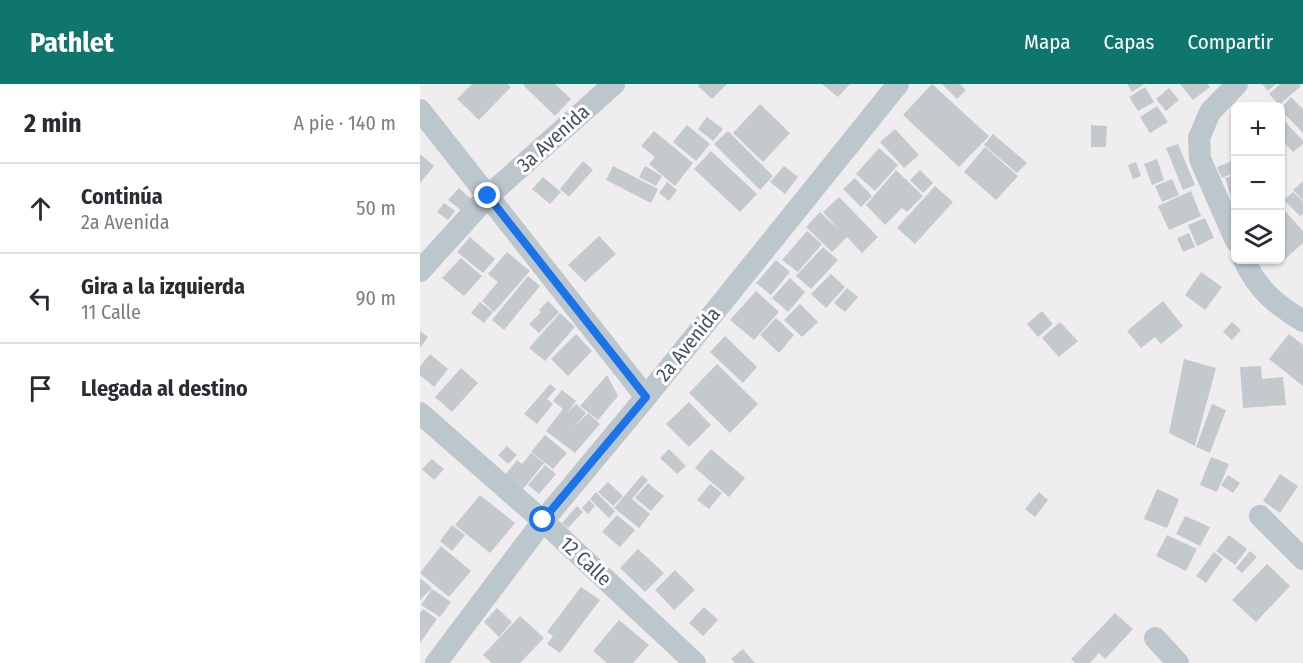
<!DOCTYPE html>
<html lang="es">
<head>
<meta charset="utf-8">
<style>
	:root { --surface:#fff; --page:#f7f7f7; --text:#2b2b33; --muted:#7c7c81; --line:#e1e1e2; --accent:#0f766e }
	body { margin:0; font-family:"Fira Sans Condensed",sans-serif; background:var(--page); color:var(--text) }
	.controls { position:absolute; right:18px; top:18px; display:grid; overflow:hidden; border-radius:9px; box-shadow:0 2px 4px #0004 }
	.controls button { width:54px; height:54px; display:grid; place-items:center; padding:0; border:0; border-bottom:2px solid var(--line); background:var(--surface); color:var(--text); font:30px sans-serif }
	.stop { position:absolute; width:18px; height:18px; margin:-14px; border:4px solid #1a73e8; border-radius:50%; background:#fff }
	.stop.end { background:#1a73e8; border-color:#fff; box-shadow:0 2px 6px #0008 }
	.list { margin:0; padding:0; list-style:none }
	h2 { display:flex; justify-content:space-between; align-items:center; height:78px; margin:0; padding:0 24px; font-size:26px }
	h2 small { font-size:20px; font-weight:400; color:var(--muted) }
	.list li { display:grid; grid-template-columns:39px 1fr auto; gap:18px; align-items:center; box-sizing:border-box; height:90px; padding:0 24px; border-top:2px solid var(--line) }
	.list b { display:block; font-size:22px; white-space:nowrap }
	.list p { margin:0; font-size:20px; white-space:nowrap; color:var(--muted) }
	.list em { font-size:20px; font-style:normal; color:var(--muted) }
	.icon { flex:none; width:33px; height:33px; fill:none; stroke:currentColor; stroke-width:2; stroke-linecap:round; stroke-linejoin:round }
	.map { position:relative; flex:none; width:883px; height:579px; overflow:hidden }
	header { display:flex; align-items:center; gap:36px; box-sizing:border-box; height:84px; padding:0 30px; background:var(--accent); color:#fff }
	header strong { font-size:28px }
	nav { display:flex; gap:33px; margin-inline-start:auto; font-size:21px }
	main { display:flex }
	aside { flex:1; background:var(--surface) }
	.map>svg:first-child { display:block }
	.building { fill:#c4c9ce }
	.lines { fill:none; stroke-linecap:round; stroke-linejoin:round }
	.street { stroke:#bbc6cd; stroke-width:22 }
	.route { stroke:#1a73e8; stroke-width:8 }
	.labels { text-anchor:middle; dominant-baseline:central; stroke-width:6; stroke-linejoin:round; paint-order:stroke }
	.street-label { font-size:20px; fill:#45535b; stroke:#fff }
</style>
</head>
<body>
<header>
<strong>Pathlet</strong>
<nav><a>Mapa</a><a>Capas</a><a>Compartir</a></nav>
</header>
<main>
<aside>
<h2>2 min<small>A pie · 140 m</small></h2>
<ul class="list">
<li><svg class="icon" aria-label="ahead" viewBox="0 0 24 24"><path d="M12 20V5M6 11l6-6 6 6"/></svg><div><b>Continúa</b><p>2a Avenida</p></div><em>50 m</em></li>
<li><svg class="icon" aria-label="left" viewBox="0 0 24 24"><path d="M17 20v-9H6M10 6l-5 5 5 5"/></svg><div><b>Gira a la izquierda</b><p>11 Calle</p></div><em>90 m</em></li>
<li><svg class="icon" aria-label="arrive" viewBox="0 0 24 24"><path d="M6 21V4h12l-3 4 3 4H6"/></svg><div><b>Llegada al destino</b></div></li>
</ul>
</aside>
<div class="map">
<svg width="883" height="579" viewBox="0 0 883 579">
	<rect width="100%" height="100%" fill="#f0edee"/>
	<path class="building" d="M52 0H87L91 3 59 36 37 15Z
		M105 0H135L151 15 135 32 103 1Z
		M280 0H307L292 15 278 2Z
		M402 0H430L418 13Z
		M512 0 569 52 539 83 483 31Z
		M522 0H540L546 6 537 15Z
		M707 0H724L712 8Z
		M760 0H787L790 3 773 16Z
		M842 0H856L848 7Z
		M860 0H879L881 2 859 21 849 10Z
		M725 3 734 18 718 27 709 13Z
		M749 4 759 16 746 27 736 15Z
		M871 13 883 25V49L860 25Z
		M340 20 370 49 343 78 313 49Z
		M737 22 748 38 730 49 720 33Z
		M860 32 883 57V60L873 68 860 54Z
		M287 33 303 45 293 57 278 45Z
		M267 41 290 60 276 77 253 58Z
		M671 41 687 42 686 63H671Z
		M475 45 499 71 484 84 460 58Z
		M234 47 273 79 255 102 229 80 235 73 221 62Z
		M308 47 353 92 340 106 294 60Z
		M573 50 607 79 597 89 564 61Z
		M758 60 775 101 763 106 746 64Z
		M565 63 598 92 576 116 544 88Z
		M459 64 478 81 455 107 436 90Z
		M291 67 337 110 320 128 274 85Z
		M0 70 14 82 0 99Z
		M737 75 744 96 732 101 724 80Z
		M163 77 173 86 149 113 140 105Z
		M812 77 816 88 802 94 797 83Z
		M716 78 721 92 713 95 708 81Z
		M193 82 238 105 231 119 186 96Z
		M225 82 242 92 236 102 219 93Z
		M364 82 378 93 365 110 350 98Z
		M476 86 503 112 487 128 482 124 465 141 446 121Z
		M500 86 513 99 503 109 490 96Z
		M816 91V116L812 117 805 94Z
		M123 93 141 108 130 120 112 105Z
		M435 94 452 112 441 123 423 105Z
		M752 95 759 111 742 118 735 102Z
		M883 97V116L873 106Z
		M247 98 257 106 249 117 239 109Z
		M515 102 533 118 495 160 477 144Z
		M39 104 52 116 42 127 28 116Z
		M771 107 781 132 749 146 738 122Z
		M873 108 883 117V130L880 132 864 116Z
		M419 113 458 153 442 169 427 153 412 168 386 143 400 128 420 147 403 128Z
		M24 119 35 127 28 136 17 128Z
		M865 127 883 147V159L865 175 860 170V131Z
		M785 134 794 154 777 162 768 141Z
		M387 147 402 160 378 188 362 176Z
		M769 149 775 163 763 168 757 154Z
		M179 152 196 170 165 198 148 181Z
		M50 153 75 175 63 189 37 168Z
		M403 163 418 176 391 205 376 192Z
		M87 168 110 187 74 228 62 217 78 198 68 190Z
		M41 174 62 192 44 212 22 194Z
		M356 176 370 188 351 211 336 199Z
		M781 188 802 203 785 226 765 211Z
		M411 190 425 203 406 224 391 210Z
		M108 192 120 202 84 246 72 236Z
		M370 194 385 208 368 228 352 214Z
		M427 204 438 213 425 228 414 219Z
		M336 207 359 228 334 256 310 236Z
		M128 217 139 228 119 249 109 240 121 228 119 226Z
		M743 217 763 242 741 260 735 253 721 264 707 247Z
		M60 218 73 228 64 239 51 229Z
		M380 220 398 238 382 253 364 236Z
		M622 227 633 240 618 253 607 240Z
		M140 229 155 243 125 277 109 264Z
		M356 234 374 251 359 269 340 251Z
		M640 238 658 257 639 273 622 254Z
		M812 238 821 246 812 256 803 248Z
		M0 247 8 253 0 264Z
		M156 250 172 267 148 292 131 275Z
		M869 250 883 261V302L849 275Z
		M305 252 337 283 323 299 290 268Z
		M10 270 28 285 14 303 0 291V282Z
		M764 275 796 284 775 362 749 349Z
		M297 280 338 320 310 349 269 309Z
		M841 282 842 295 863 293 866 321 823 324 820 283Z
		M41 284 58 299 32 328 15 313Z
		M187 291 198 312 178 336 160 322Z
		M130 300 136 305 127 315 133 320 117 340 104 330Z
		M142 306 156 317 147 329 156 320 166 329 152 345 168 329 180 340 155 369 126 347 143 325 133 317Z
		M269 318 291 341 269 363 246 340Z
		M792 320 806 326 790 369 776 363Z
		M125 351 147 369 133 385 111 368Z
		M87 362 97 371 88 380 78 371Z
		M249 365 266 382 257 390 240 374Z
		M291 365 325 394 309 413 275 384Z
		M111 369 124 379 103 405 85 391 97 376 102 380Z
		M791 373 809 380 797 408 780 401Z
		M12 375 24 385 14 396 2 385Z
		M125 381 136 390 119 410 108 401Z
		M860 390 878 402 860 429 843 417Z
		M222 391 228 396 212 415 230 430 219 444 194 424Z
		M808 391 820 399 813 409 801 401Z
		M188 398 203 412 193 422 178 408Z
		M228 399 244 412 231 427 215 414Z
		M290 400 302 409 289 425 277 416Z
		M737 405 759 415 747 444 724 435Z
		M176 408 195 427 189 434 170 415Z
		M619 408 628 416 615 433 605 425Z
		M60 411 95 439 70 469 35 441Z
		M169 416 175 422 168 430 162 424Z
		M157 422 163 428 148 444 142 439Z
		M197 431 215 446 200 463 182 448Z
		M765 432 790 443 780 462 756 450Z
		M32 441 45 451 32 467 20 457Z
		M747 451 777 465 766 487 736 472Z
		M809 451 827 465 815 481 796 467Z
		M21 462 51 487 29 513 0 489Z
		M218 465 244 489 225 508 200 484Z
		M830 467 837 473 822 489 816 484Z
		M794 468 803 475 786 499 776 492Z
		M847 480 870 502 836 538 812 516Z
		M255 486 275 506 254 526 235 506Z
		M0 494 12 504 0 516Z
		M161 503 180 516 140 569 127 560 133 552 127 548Z
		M12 505 31 518 20 533 1 521Z
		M284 523 298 536 283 552 269 539Z
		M77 524 92 538 79 553 64 538Z
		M3 525 17 535 0 559V529Z
		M695 529 713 545 685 575 679 569 670 579H655L651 575Z
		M100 532 124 554 100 579H72L63 571Z
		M199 536 229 561 213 579H187L173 567Z
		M323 565 335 579H315L311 575Z"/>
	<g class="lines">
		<path class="street" d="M0 26 226 313
			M816 157 780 75 779 54 790 28 817 0
			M824 176C838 206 855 220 883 237
			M0 187 68 112 194 0
			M0 329 123 437 275 579
			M840 432 883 475
			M735 554 758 579
			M16 579 123 437 226 313 478 0"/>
	</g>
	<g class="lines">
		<path class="route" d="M68 112 226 313 123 436"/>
	</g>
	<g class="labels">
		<g class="street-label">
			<text transform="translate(133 54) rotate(-42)">3a Avenida</text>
			<text transform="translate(268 260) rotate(-51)">2a Avenida</text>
			<text transform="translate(166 477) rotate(43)">12 Calle</text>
		</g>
	</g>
</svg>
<div class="controls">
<button>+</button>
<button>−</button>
<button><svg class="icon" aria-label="layers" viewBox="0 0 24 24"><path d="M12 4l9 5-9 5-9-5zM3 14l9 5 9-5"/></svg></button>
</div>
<div class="stop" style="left:123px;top:436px"></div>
<div class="stop end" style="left:68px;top:112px"></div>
</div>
</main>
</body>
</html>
